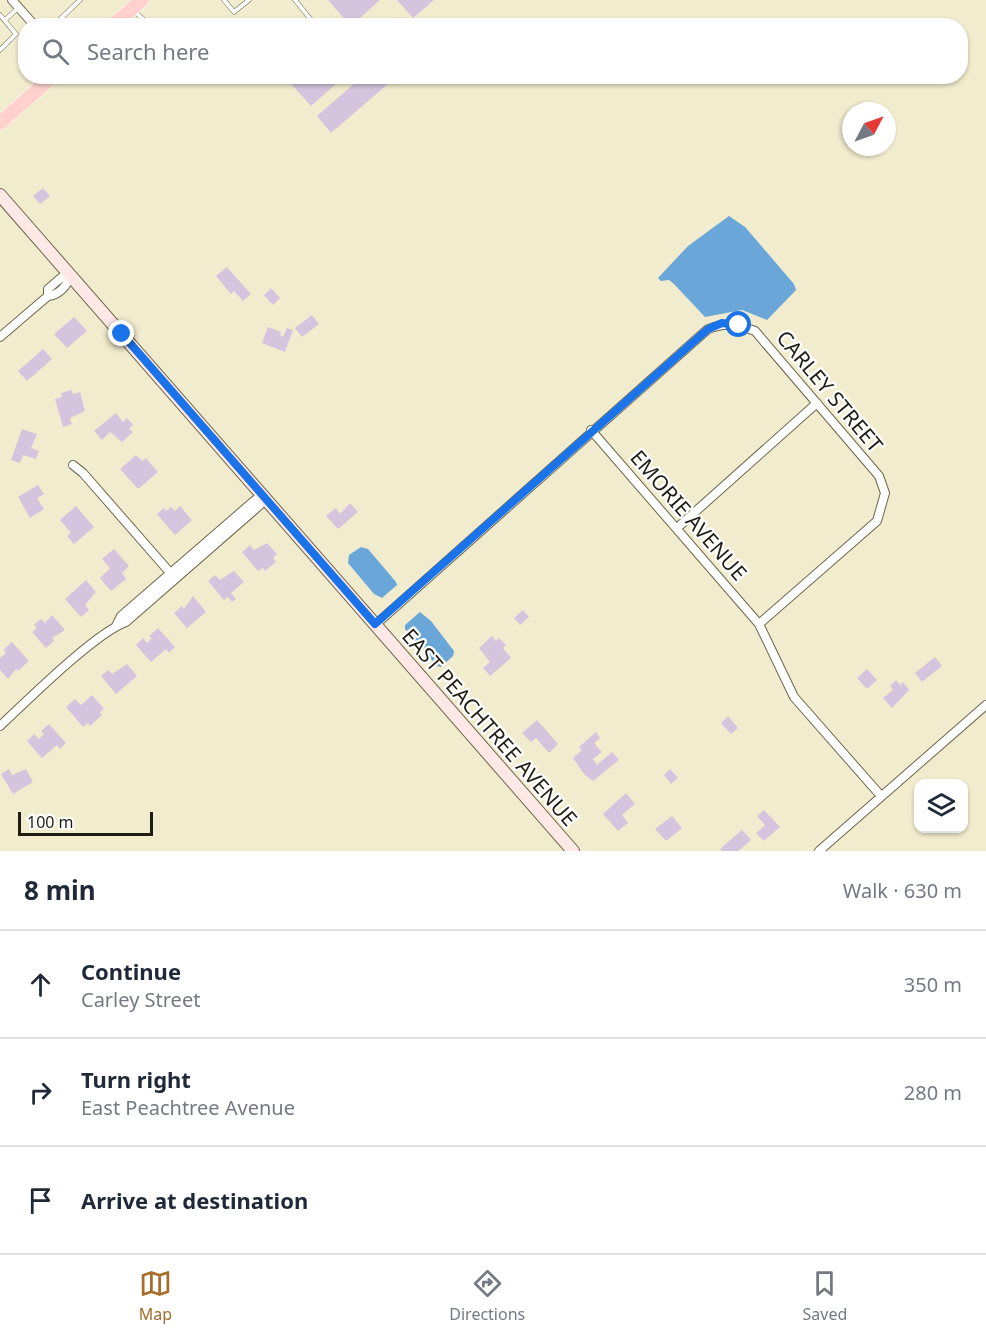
<!DOCTYPE html>
<html lang="en">
<head>
<meta charset="utf-8">
<style>
	:root { --surface:#fff; --page:#f6f6f7; --text:#1f2937; --muted:#747a83; --line:#e0e1e3; --accent:#a56c2a }
	body { margin:0; font-family:"Noto Sans",sans-serif; background:var(--page); color:var(--text) }
	.controls { position:absolute; right:18px; bottom:18px; display:grid; overflow:hidden; border-radius:12px; box-shadow:0 2px 4px #0004 }
	.controls button { width:54px; height:54px; display:grid; place-items:center; padding:0; border:0; border-bottom:2px solid var(--line); background:var(--surface); color:var(--text); font:30px sans-serif }
	.compass { position:absolute; left:842px; top:102px; width:54px; height:54px; border-radius:50%; background:var(--surface); box-shadow:0 2px 4px #0004; rotate:49deg }
	.scale { position:absolute; left:18px; bottom:15px; width:135px; box-sizing:border-box; padding-left:6px; border:3px solid #1f1d12; border-top:0; font-size:16px; line-height:21px; white-space:nowrap; color:#1f1d12; -webkit-text-stroke:4px #fff; paint-order:stroke }
	.stop { position:absolute; width:18px; height:18px; margin:-14px; border:4px solid #1a73e8; border-radius:50%; background:#fff }
	.stop.end { background:#1a73e8; border-color:#fff; box-shadow:0 2px 6px #0008 }
	.list { margin:0; padding:0; list-style:none }
	h2 { display:flex; justify-content:space-between; align-items:center; height:78px; margin:0; padding:0 24px; font-size:26px }
	h2 small { font-size:20px; font-weight:400; color:var(--muted) }
	.list li { display:grid; grid-template-columns:39px 1fr auto; gap:18px; align-items:center; box-sizing:border-box; height:108px; padding:0 24px; border-top:2px solid var(--line) }
	.list b { display:block; font-size:22px; white-space:nowrap }
	.list p { margin:0; font-size:20px; white-space:nowrap; color:var(--muted) }
	.list em { font-size:20px; font-style:normal; color:var(--muted) }
	.icon { flex:none; width:33px; height:33px; fill:none; stroke:currentColor; stroke-width:2; stroke-linecap:round; stroke-linejoin:round }
	.map { position:relative; flex:none; width:986px; height:851px; overflow:hidden }
	.search { position:absolute; background:var(--surface); box-shadow:0 2px 4px #0004; left:18px; right:18px; top:18px; height:66px; display:flex; align-items:center; gap:15px; box-sizing:border-box; padding:0 21px; border-radius:24px; color:var(--muted); font-size:22px }
	.sheet { height:402px; background:var(--surface) }
	nav { display:flex; justify-content:space-around; align-items:center; box-sizing:border-box; height:84px; border-top:2px solid var(--line); background:var(--surface); font-size:16px; color:var(--muted) }
	nav a { display:grid; justify-items:center; gap:3px }
	nav .on { color:var(--accent) }
	.map>svg:first-child { display:block }
	.water { fill:#6aa6d8 }
	.building { fill:#d5c4de }
	.lines { fill:none; stroke-linecap:round; stroke-linejoin:round }
	.lane-casing { stroke:#6c674c; stroke-width:5 }
	.street-casing { stroke:#6c674c; stroke-width:10 }
	.secondary-casing { stroke:#6c674c; stroke-width:14 }
	.primary-casing { stroke:#fff; stroke-width:15 }
	.lane { stroke:#fff; stroke-width:4 }
	.street { stroke:#fff; stroke-width:8 }
	.secondary { stroke:#ffe8e6; stroke-width:12 }
	.primary { stroke:#fed1cc; stroke-width:14 }
	.route { stroke:#1a73e8; stroke-width:8 }
	.labels { text-anchor:middle; dominant-baseline:central; stroke-width:4.5; stroke-linejoin:round; paint-order:stroke }
	.street-label { font-size:21px; fill:#1f1d12; stroke:#fff }
</style>
</head>
<body>
<div class="map">
<svg width="986" height="851" viewBox="0 0 986 851">
	<rect width="100%" height="100%" fill="#f2ecce"/>
	<path class="water" d="M729 216 745 227 794 284 796 290 767 320 742 310 705 317 674 284 669 280 661 281 658 278 688 246Z
		M361 547 368 549 396 582 397 585 382 598 374 594 348 563 349 555Z
		M420 612 431 621 454 651 453 656 441 667 437 666 405 629V625Z"/>
	<path class="building" d="M328 0H380L351 26Z
		M397 0H434L413 18Z
		M284 76H345L311 106Z
		M363 76H381L388 84 331 133 317 116Z
		M43 188 50 196 40 204 33 196Z
		M227 267 251 294 243 301 234 291 231 294 216 276Z
		M271 288 280 298 273 305 264 295Z
		M312 315 319 324 302 337 295 328Z
		M74 317 87 331 67 348 54 334Z
		M268 327 281 332 280 335 283 337 287 328 293 330 285 352 262 343Z
		M43 349 52 359 27 381 18 371Z
		M71 390 73 394 80 392 85 411 70 418 72 424 63 427 55 399 62 397 61 393Z
		M116 413 123 422 127 418 133 425 129 429 133 432 122 442 110 432 102 440 94 431Z
		M22 429 37 434 31 448 39 451 36 459 23 455 20 463 11 460Z
		M136 455 142 461 146 458 158 472 138 489 120 469Z
		M38 485 44 494 37 498 44 509 30 518 18 497Z
		M350 503 358 512 338 529 326 516 336 508 340 514Z
		M76 506 94 527 74 544 67 536 71 533 60 520Z
		M180 506 192 520 175 535 157 514 164 508 166 511 171 507 175 511Z
		M267 543 277 554 273 558 276 562 265 571 263 568 258 571 242 552 250 545 254 550Z
		M114 549 129 566 122 573 126 579 111 591 100 578 110 568 102 559Z
		M234 571 244 582 231 593 236 599 232 602 228 597 224 600 208 581 215 575 220 580Z
		M86 580 96 592 85 605 89 610 81 617 65 599Z
		M193 596 206 612 187 628 174 613 182 606 184 609Z
		M523 610 529 617 520 625 514 618Z
		M52 615 65 630 52 638 54 641 46 648 32 632 37 628 34 625 41 619 45 623Z
		M158 628 175 647 169 653 166 649 151 662 136 645 143 638 147 643 152 638 149 636Z
		M492 636 496 641 499 638 506 645 503 648 511 658 490 676 483 668 490 662 479 648Z
		M12 642 29 661 18 671 16 669 8 679 0 670V658L6 653 4 649Z
		M935 657 942 666 922 682 915 673Z
		M127 664 137 676 116 694 101 676 108 670 112 674Z
		M867 669 877 680 867 689 857 678Z
		M896 680 900 685 903 682 909 690 892 708 883 698 893 690 890 686Z
		M92 695 104 709 100 712 102 715 90 726 88 723 83 727 66 707 75 699 81 705Z
		M728 716 738 728 731 734 721 723Z
		M537 720 558 744 549 753 536 738 531 742 522 733Z
		M49 724 66 743 60 749 57 745 42 758 27 741 34 734 39 739 44 734 41 731Z
		M596 732 600 738 594 743 602 752 593 759 597 765 612 752 619 760 593 781 584 774 573 758 582 750 579 747Z
		M9 769 12 775 26 769 33 782 13 794 1 774Z
		M670 769 678 778 671 784 664 775Z
		M626 793 635 804 622 815 628 823 618 831 603 814Z
		M764 810 780 827 764 841 756 833 765 825 757 816Z
		M672 816 682 828 666 841 655 829Z
		M742 830 751 840 738 851H722L720 849Z"/>
	<g class="lines">
		<defs>
			<path id="lane" d="M224 0 234 12 249 0
				M295 0 316 26
				M134 11 151 26
				M0 15 16 34 0 50
				M5 20 18 8
				M53 26 80 0
				M200 76 203 79"/>
			<path id="street" d="M12 0 35 26
				M48 296V289L62 277 70 276
				M0 337 48 296C59 295 67 286 70 276
				M591 430 759 624 794 697 881 796
				M73 465 83 473 173 576
				M677 528 817 403
				M375 625 708 329C725 322 737 324 755 331L879 476 885 493 877 521 759 624
				M116 626 121 616 255 500 263 496
				M0 726C27 701 95 633 126 622L260 505 263 496
				M819 851 986 705"/>
			<path id="secondary" d="M0 195 573 851"/>
			<path id="primary" d="M112 26 142 0
				M0 123 53 76"/>
		</defs>
		<use href="#lane" class="lane-casing"/>
		<use href="#street" class="street-casing"/>
		<use href="#secondary" class="secondary-casing"/>
		<use href="#primary" class="primary-casing"/>
		<use href="#lane" class="lane"/>
		<use href="#street" class="street"/>
		<use href="#secondary" class="secondary"/>
		<use href="#primary" class="primary"/>
	</g>
	<g class="lines">
		<path class="route" d="M122 334 375 624 708 329 722 323 739 325"/>
	</g>
	<g class="labels">
		<g class="street-label">
			<text transform="translate(830 391) rotate(50)">CARLEY STREET</text>
			<text transform="translate(689 515) rotate(49)">EMORIE AVENUE</text>
			<text transform="translate(490 727) rotate(49)">EAST PEACHTREE AVENUE</text>
		</g>
	</g>
</svg>
<div class="controls">
<button><svg class="icon" aria-label="layers" viewBox="0 0 24 24"><path d="M12 4l9 5-9 5-9-5zM3 14l9 5 9-5"/></svg></button>
</div>
<svg class="compass" viewBox="-18 -18 36 36"><path d="M0-13l5 13h-10z" fill="#e53935"/><path d="M0 13l5-13h-10z" fill="#747a83"/></svg>
<div class="scale">100 m</div>
<div class="stop" style="left:739px;top:325px"></div>
<div class="stop end" style="left:122px;top:334px"></div>
<div class="search"><svg class="icon" aria-label="search" viewBox="0 0 24 24"><circle cx="10" cy="10" r="6"/><path d="M15 15l6 6"/></svg>Search here</div>
</div>
<section class="sheet">
<h2>8 min<small>Walk · 630 m</small></h2>
<ul class="list">
<li><svg class="icon" aria-label="ahead" viewBox="0 0 24 24"><path d="M12 20V5M6 11l6-6 6 6"/></svg><div><b>Continue</b><p>Carley Street</p></div><em>350 m</em></li>
<li><svg class="icon" aria-label="right" viewBox="0 0 24 24"><path d="M7 20v-9h11M14 6l5 5-5 5"/></svg><div><b>Turn right</b><p>East Peachtree Avenue</p></div><em>280 m</em></li>
<li><svg class="icon" aria-label="arrive" viewBox="0 0 24 24"><path d="M6 21V4h12l-3 4 3 4H6"/></svg><div><b>Arrive at destination</b></div></li>
</ul>
</section>
<nav>
<a class="on"><svg class="icon" aria-label="map" viewBox="0 0 24 24"><path d="M3 6l6-2 6 2 6-2v14l-6 2-6-2-6 2zM9 4v14M15 6v14"/></svg>Map</a>
<a><svg class="icon" aria-label="directions" viewBox="0 0 24 24"><path d="M12 3l9 9-9 9-9-9zM9 14v-3h6M13 9l2 2-2 2"/></svg>Directions</a>
<a><svg class="icon" aria-label="saved" viewBox="0 0 24 24"><path d="M7 4h10v16l-5-4-5 4z"/></svg>Saved</a>
</nav>
</body>
</html>
